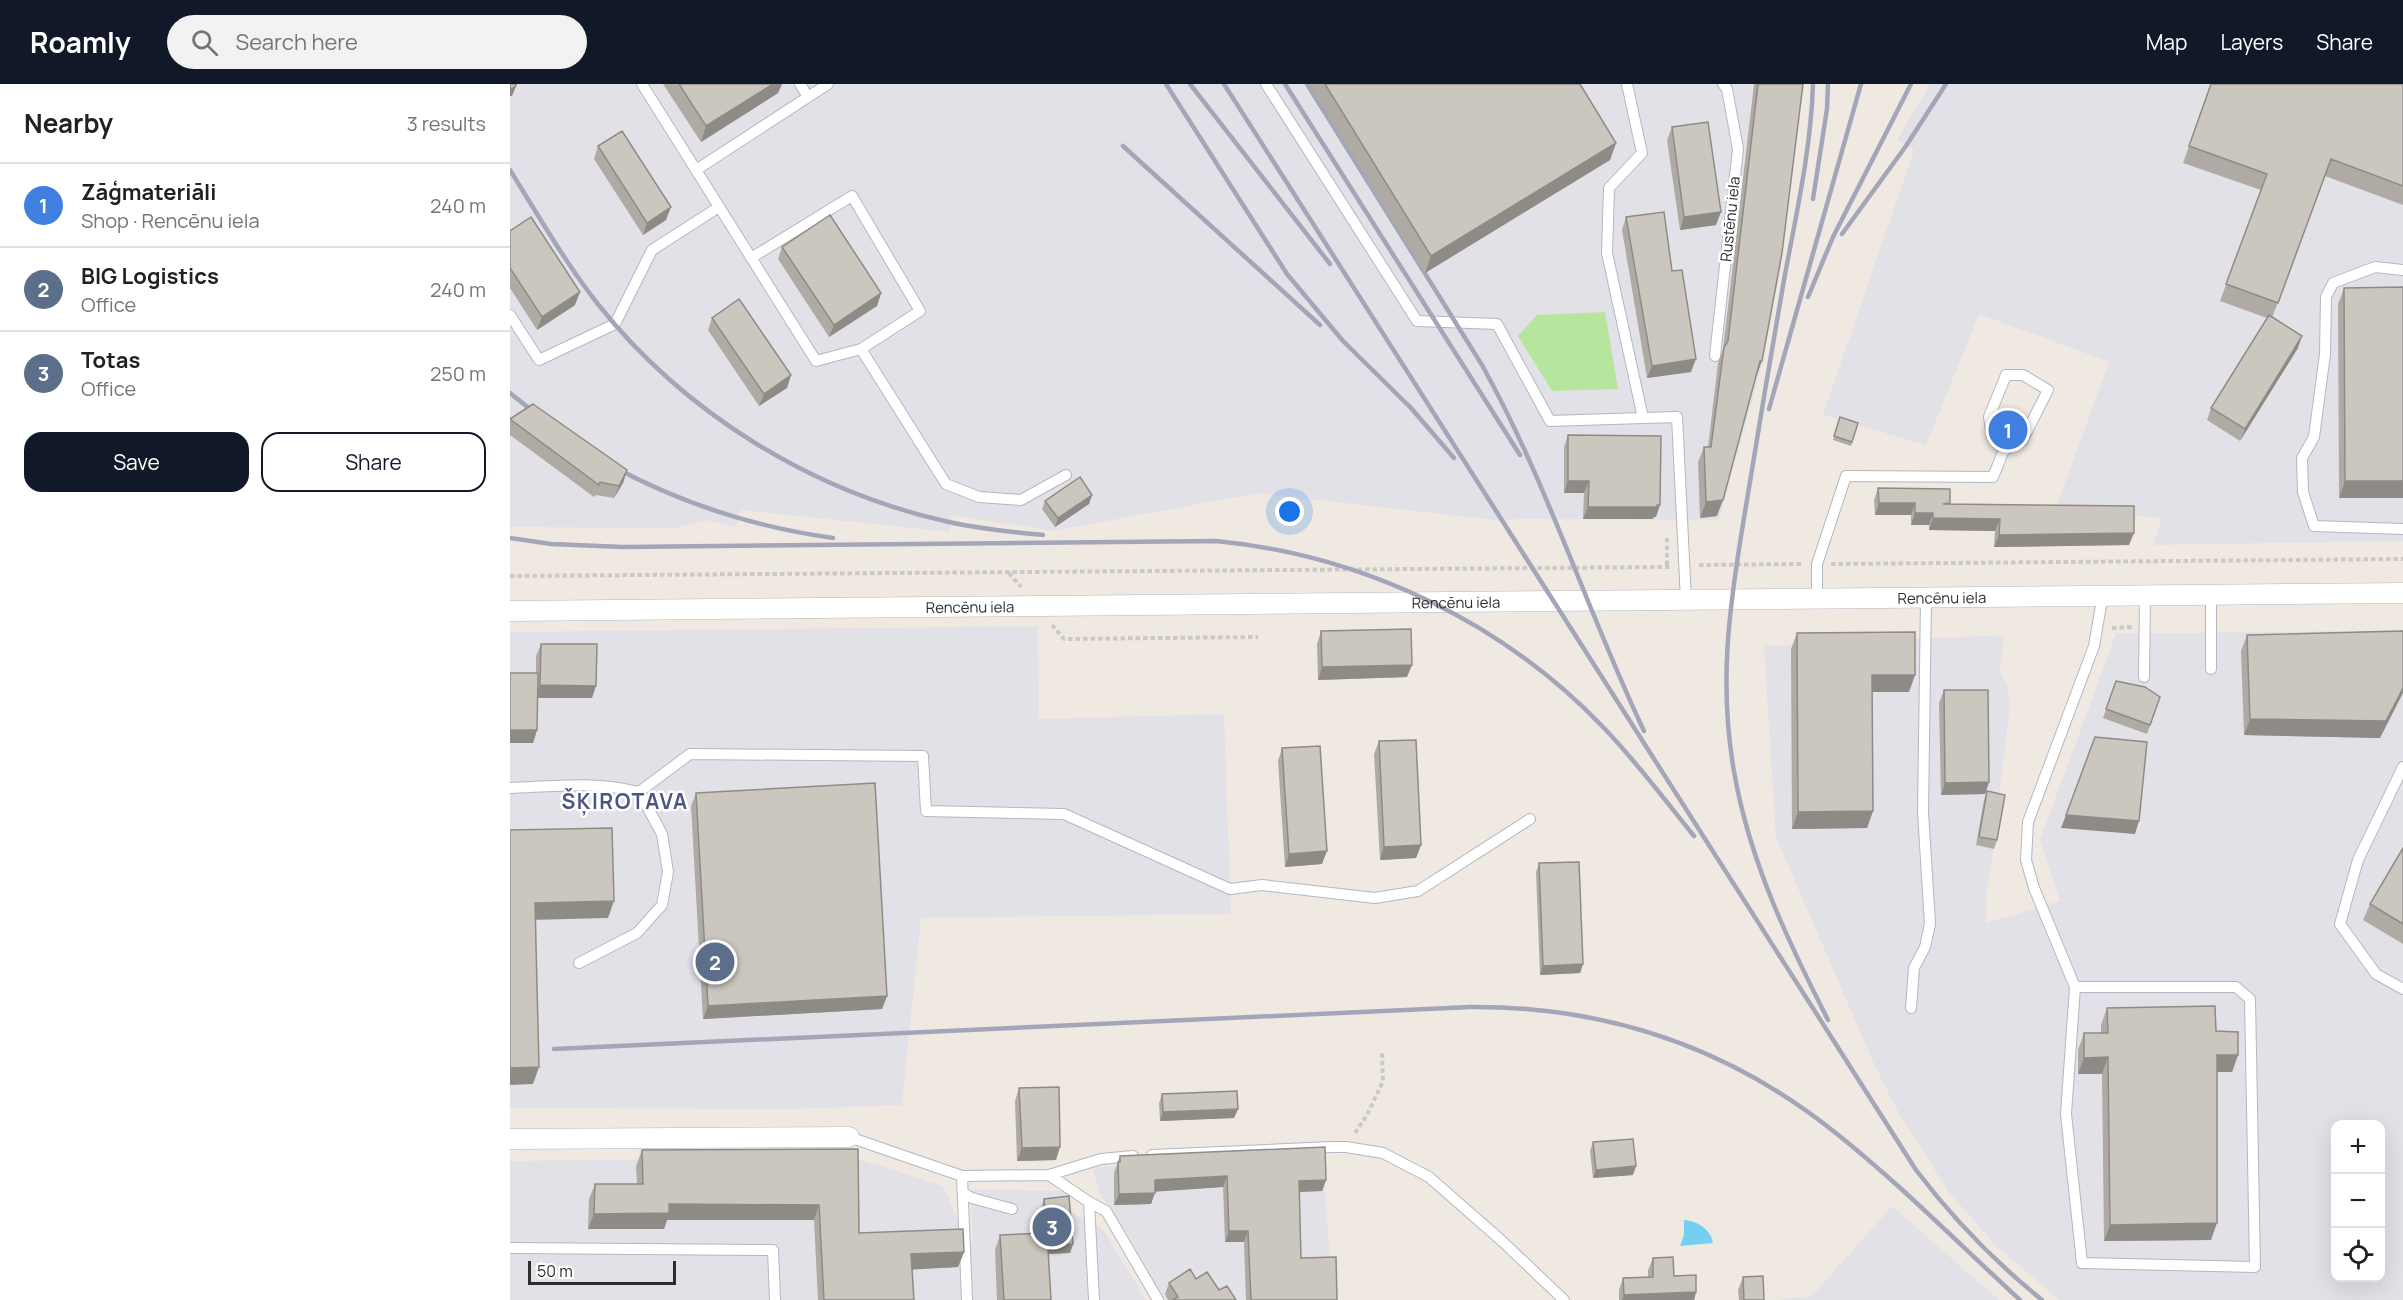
<!DOCTYPE html>
<html lang="en">
<head>
<meta charset="utf-8">
<style>
	:root { --surface:#fff; --page:#f2f2f2; --text:#202124; --muted:#757577; --line:#e0e0e0; --accent:#111827 }
	body { margin:0; font-family:Manrope,sans-serif; background:var(--page); color:var(--text) }
	.controls { position:absolute; right:18px; bottom:18px; display:grid; overflow:hidden; border-radius:12px; box-shadow:0 6px 24px #0002 }
	.controls button { width:54px; height:54px; display:grid; place-items:center; padding:0; border:0; border-bottom:2px solid var(--line); background:var(--surface); color:var(--text); font:30px sans-serif }
	.scale { position:absolute; left:18px; bottom:15px; width:148px; box-sizing:border-box; padding-left:6px; border:3px solid #2e2e2e; border-top:0; font-size:16px; line-height:21px; white-space:nowrap; color:#2e2e2e; -webkit-text-stroke:4px #fff; paint-order:stroke }
	.you { position:absolute; left:780px; top:428px; width:21px; height:21px; margin:-15px; border:4px solid #fff; border-radius:50%; background:#1a73e8; box-shadow:0 0 0 9px #1a73e833 }
	.badge { display:grid; place-items:center; width:39px; height:39px; border-radius:50%; background:var(--accent); color:#fff; font-size:20px; font-weight:700 }
	.pin { position:absolute; translate:-50% -50%; border:3px solid #fff; box-shadow:0 2px 6px #0006 }
	.list { margin:0; padding:0; list-style:none }
	h2 { display:flex; justify-content:space-between; align-items:center; height:78px; margin:0; padding:0 24px; font-size:26px }
	h2 small { font-size:20px; font-weight:400; color:var(--muted) }
	.list li { display:grid; grid-template-columns:39px 1fr auto; gap:18px; align-items:center; box-sizing:border-box; height:84px; padding:0 24px; border-top:2px solid var(--line) }
	.list b { display:block; font-size:22px; white-space:nowrap }
	.list p { margin:0; font-size:20px; white-space:nowrap; color:var(--muted) }
	.list em { font-size:20px; font-style:normal; color:var(--muted) }
	.actions { display:flex; gap:12px; padding:18px 24px }
	.actions a { flex:1; padding:14px 0; border:2px solid var(--accent); border-radius:18px; text-align:center; font-size:21px; color:var(--accent) }
	.actions .main { background:var(--accent); color:#fff }
	.icon { flex:none; width:33px; height:33px; fill:none; stroke:currentColor; stroke-width:2; stroke-linecap:round; stroke-linejoin:round }
	.map { position:relative; flex:none; width:1893px; height:1216px; overflow:hidden }
	header { display:flex; align-items:center; gap:36px; box-sizing:border-box; height:84px; padding:0 30px; background:var(--accent); color:#fff }
	header strong { font-size:28px }
	nav { display:flex; gap:33px; margin-inline-start:auto; font-size:21px }
	.search { width:420px; height:54px; background:var(--page); display:flex; align-items:center; gap:15px; box-sizing:border-box; padding:0 21px; border-radius:33px; color:var(--muted); font-size:22px }
	main { display:flex }
	aside { flex:1; background:var(--surface) }
	.map>svg:first-child { display:block }
	.industrial { fill:#e3e1e8; fill-rule:evenodd }
	.green { fill:#b6e59e }
	.water { fill:#75cff0 }
	.lines { fill:none; stroke-linecap:round; stroke-linejoin:round }
	.service-casing { stroke:#b4b7c1; stroke-width:12 }
	.minor-casing { stroke:#b4b7c1; stroke-width:21 }
	.path { stroke:#c9c9c9; stroke-width:4; stroke-dasharray:4.5 3; stroke-linecap:butt }
	.service { stroke:#fff; stroke-width:10 }
	.minor { stroke:#fff; stroke-width:20 }
	.rail { stroke:#a3a6b8; stroke-width:4.5 }
	.wall { fill:#afaba4 }
	.shaded-wall { fill:#8e8b86 }
	.building { fill:#cbc7bf; stroke:#8e8b86; stroke-width:1.5 }
	.labels { text-anchor:middle; dominant-baseline:central; stroke-width:5; stroke-linejoin:round; paint-order:stroke }
	.street-label { font-size:15px; fill:#2e2e2e; stroke:#fff }
	.district-label { font-size:21px; font-weight:bold; letter-spacing:1.5px; fill:#4d5680; stroke:#fff }
</style>
</head>
<body>
<header>
<strong>Roamly</strong>
<div class="search"><svg class="icon" aria-label="search" viewBox="0 0 24 24"><circle cx="10" cy="10" r="6"/><path d="M15 15l6 6"/></svg>Search here</div>
<nav><a>Map</a><a>Layers</a><a>Share</a></nav>
</header>
<main>
<aside>
<h2>Nearby<small>3 results</small></h2>
<ul class="list">
<li><span class="badge" style="background:#3f7fe0">1</span><div><b>Zāģmateriāli</b><p>Shop · Rencēnu iela</p></div><em>240 m</em></li>
<li><span class="badge" style="background:#5c6f8a">2</span><div><b>BIG Logistics</b><p>Office</p></div><em>240 m</em></li>
<li><span class="badge" style="background:#5c6f8a">3</span><div><b>Totas</b><p>Office</p></div><em>250 m</em></li>
</ul>
<div class="actions"><a class="main">Save</a><a>Share</a></div>
</aside>
<div class="map">
<svg width="1893" height="1216" viewBox="0 0 1893 1216">
	<rect width="100%" height="100%" fill="#efe9e1"/>
	<path class="industrial" d="M0 0H1292L1283 85 1268 196 1249 292 1209 436 1007 435 992 437 748 409 543 447 442 431 440 448 231 426 226 444 196 436 165 444 0 443Z
		M1420 0H1893V457L1643 461 1652 434 1545 426 1599 278 1469 230 1416 361 1313 331 1404 66 1387 56Z
		M528 542 529 635 714 630 721 830 411 834 392 1021 286 1025 0 1024V548Z
		M1893 546V1216H1550L1486 1162 1438 1107 1386 1024 1364 980 1266 753 1254 562 1494 551 1490 587 1498 604 1500 622 1488 718 1492 719 1477 803 1476 839 1550 817 1530 756 1606 550ZM1826 1040H1870V1194H1826Z
		M342 1073 433 1102 448 1136V1161L463 1160 461 1120 463 1105 558 1107 562 1129 592 1144 636 1216H0V1077Z
		M814 1074 815 1108 823 1216H654L636 1187 623 1159 589 1108 582 1083Z
		M1382 1122 1489 1216H1264L1302 1212Z"/>
	<path class="green" d="M1095 228 1108 305 1042 307 1008 252 1027 231Z"/>
	<path class="water" d="M1174 1136C1187 1137 1201 1145 1203 1159L1170 1162 1174 1151Z"/>
	<g class="lines">
		<defs>
			<path id="service" d="M132 0 306 277 351 265 410 227 342 112 241 174
				M290 0 298 13
				M756 0 907 237 987 240 1040 337 1133 334
				M1117 0 1132 69 1099 104 1097 169 1133 334 1167 333 1176 516
				M186 86 318 0
				M1893 186 1865 183 1823 199 1816 213 1815 270 1804 353 1792 374 1793 408 1804 442 1893 445
				M0 231 29 276 105 240 142 166 209 123
				M351 265 436 400 469 413 511 416 556 391
				M1205 272 1228 65 1217 5 1213 0
				M1307 515V480L1336 392 1483 393 1494 366 1512 357 1538 306 1513 291H1496L1479 333 1482 353 1494 366
				M1701 585V510
				M1634 593 1635 510
				M1893 683 1848 776 1830 840 1866 890 1893 905
				M0 704C47 702 83 697 129 708L152 750 158 788 152 821 127 849 69 879
				M129 708 180 670 413 672 416 727 554 730 720 805 752 801 865 814 908 807 1020 735
				M1565 903 1556 1030 1572 1179 1745 1183 1740 915 1726 903H1565L1524 804 1516 776 1518 738 1584 562 1593 510
				M1401 924 1404 884 1415 863 1420 840 1413 728 1416 514
				M339 1053 452 1092 539 1091 591 1075 623 1072
				M642 1071 822 1063H836L873 1069 919 1093 992 1157 1054 1216
				M539 1091 579 1118 584 1216
				M452 1092 457 1216
				M453 1109 462 1114 502 1125
				M579 1118 596 1127 648 1216
				M0 1164 263 1166 265 1216"/>
			<g id="minor">
				<path id="s1" d="M0 527 1893 509"/>
				<path d="M0 1055 339 1053"/>
			</g>
		</defs>
		<use href="#service" class="service-casing"/>
		<use href="#minor" class="minor-casing"/>
		<path class="path" d="M1157 454V483
			M1321 480 1893 475
			M1189 481 1292 480
			M499 489 511 503
			M0 492 1160 483
			M542 541 554 555 748 553
			M1602 544 1622 543
			M845 1049 857 1031 873 997 872 968"/>
		<use href="#service" class="service"/>
		<use href="#minor" class="minor"/>
		<path class="rail" d="M656 0 777 190 833 257 901 324 944 374
			M680 0 820 180
			M714 0 1406 1086C1443 1135 1484 1177 1532 1216
			M775 0 1010 371
			M797 0 972 281C1037 398 1077 527 1134 647
			M1303 0C1301 66 1286 131 1274 196 1260 275 1247 355 1234 434 1219 524 1208 602 1225 693 1241 780 1278 857 1318 936
			M613 62 810 241
			M0 86C28 131 55 178 87 219 174 329 302 408 439 438 469 445 502 448 533 451
			M1303 115 1317 25 1318 0
			M1332 150 1396 62 1436 0
			M1298 213 1323 153 1401 0
			M0 309 30 333
			M1259 325 1351 0
			M102 382C172 420 244 443 323 454
			M0 454 41 460 113 463 706 457C851 471 992 537 1093 643 1126 677 1154 715 1184 752
			M44 965 960 923C1095 922 1216 962 1322 1046 1388 1098 1448 1159 1510 1216"/>
	</g>
	<path class="wall" d="M153 0H272L268 9 191 58Z
		M799 0H1070L1106 59 1100 76 915 189Z
		M1244 0H1293L1246 293 1207 432 1190 434 1188 378 1194 363H1198L1208 279 1213 265Z
		M1701 0H1893V121L1815 92 1762 234 1788 264 1730 357 1697 336 1701 324 1757 234 1710 217 1751 106 1673 79Z
		M1162 43 1206 141 1170 146 1157 56Z
		M88 62 156 136 133 151 84 75Z
		M1116 133 1162 187 1181 288 1137 294 1112 146Z
		M0 147 65 221 27 246 0 204Z
		M272 163 371 209 367 222 319 253 268 175Z
		M1834 204 1893 414H1829L1828 220Z
		M202 234 281 291 277 304 249 322 198 246Z
		M1330 333 1348 339 1341 362 1323 356Z
		M0 335 117 386 113 399 104 414 86 411 84 413 0 351Z
		M1058 351 1146 433H1144L1143 435H1073L1074 409H1054V363Z
		M1368 404 1439 420 1619 461 1484 463 1485 447 1419 446V441H1401V431H1365L1364 416Z
		M582 411 579 420 545 443 532 425 535 417Z
		M811 547 897 593 808 596 807 560Z
		M1287 549 1399 608H1362L1363 727 1357 744 1282 745 1281 565Z
		M1737 551 1870 654 1734 651 1731 567Z
		M31 560 82 614H28L27 646 23 659H0V589H26V572Z
		M1606 597 1650 613 1637 650 1593 634Z
		M1434 606 1479 698 1475 710 1431 711 1429 619Z
		M869 657 911 761 906 774 870 776 864 670Z
		M772 664 812 780 775 783 768 677Z
		M1477 707 1487 756 1484 765 1466 761 1474 716Z
		M186 709 377 912 372 925 193 935 181 722Z
		M1893 764V860L1853 836 1860 820Z
		M1029 779 1073 880 1070 889 1030 891 1026 788Z
		M1597 924 1706 947 1728 971 1722 988H1707L1701 1156 1594 1157 1592 990H1568V966L1574 949H1591V941Z
		M509 1004 546 1076 507 1077 505 1017Z
		M652 1010 728 1025 724 1034 650 1037 649 1019Z
		M1083 1058 1123 1091 1083 1094 1080 1067Z
		M348 1065 349 1149 454 1168 448 1183 402 1185 404 1216H308L304 1136H157L154 1145H78L79 1115 85 1100H127L126 1082 132 1066Z
		M610 1072 816 1096 812 1107 789 1108 791 1174 827 1216H736L734 1158H715L713 1103 645 1107 641 1120 604 1121V1089Z
		M534 1115 563 1160 560 1169 538 1170 541 1216H487L485 1166 490 1151 533 1149 531 1124Z
		M1143 1174 1164 1192 1186 1208 1184 1216H1109V1206L1113 1194 1138 1193V1186Z
		M1233 1193 1254 1216H1229L1228 1206Z
		M686 1195 709 1206 726 1216H658L655 1210 659 1199Z"/>
	<path class="shaded-wall" d="M7 0 2 12H0V5Z
		M263 0H272L268 9 191 58 196 42Z
		M1106 59 1100 76 915 189 921 172Z
		M161 123 156 136 133 151 137 139Z
		M1211 128 1206 141 1170 146 1174 133Z
		M70 208 65 221 27 246 32 233Z
		M371 209 367 222 319 253 324 241Z
		M1792 252 1788 264 1730 357 1735 345Z
		M1186 275 1181 288 1137 294 1142 282Z
		M1250 277H1252L1246 293 1244 292Z
		M281 291 277 304 249 322 254 310Z
		M117 386 113 399 104 414 109 402Z
		M1058 397H1079L1074 409H1054Z
		M1835 397H1893V414H1829Z
		M582 411 579 420 545 443 548 434Z
		M1213 416 1207 432 1190 434 1196 418Z
		M1369 419H1405L1401 431H1365Z
		M1150 421 1146 433H1144L1143 435H1073L1078 423Z
		M1405 429H1423L1419 441H1401Z
		M1423 434 1490 435 1485 447 1419 446Z
		M1624 449 1619 461 1484 463 1489 451Z
		M902 581 897 593 808 596 812 583Z
		M1362 591H1405L1399 608H1356Z
		M30 601 86 602 82 614H25Z
		M1893 604V609L1870 654 1734 651 1740 635Z
		M0 646H27L23 659H0Z
		M1479 698 1475 710 1431 711 1435 699Z
		M1363 727 1357 744 1282 745 1288 728Z
		M1556 731 1629 737 1625 750 1551 744Z
		M911 761 906 774 870 776 874 763Z
		M817 767 812 780 775 783 779 770Z
		M104 817 98 834 19 836 25 819Z
		M1073 880 1070 889 1030 891 1033 882Z
		M377 912 372 925 193 935 198 922Z
		M1707 971H1728L1722 988H1700Z
		M1598 973 1592 990H1568L1574 974Z
		M29 983 23 1000 0 1001V984Z
		M728 1025 724 1034 650 1037 653 1028Z
		M550 1063 546 1076 507 1077 512 1064Z
		M1126 1082 1123 1091 1083 1094 1086 1086Z
		M717 1092 713 1103 641 1108 645 1096Z
		M816 1096 812 1107 785 1108 789 1097Z
		M645 1109 641 1120 604 1121 609 1110Z
		M159 1120 309 1121 304 1136H157L154 1145H78L84 1130Z
		M1707 1139 1701 1156 1594 1157 1600 1141Z
		M719 1147H738L734 1158H715Z
		M563 1160 560 1169 534 1170 537 1162Z
		M454 1168 448 1183 396 1186 401 1170Z
		M1186 1208 1184 1216H1112L1114 1211Z"/>
	<path class="building" d="M0 0H6L5 3 0 5Z
		M169 0H263L196 42Z
		M815 0H1070L1106 59 921 172Z
		M1248 0H1293L1272 169 1252 277H1250L1213 416 1196 418 1194 363H1201L1214 263 1218 257Z
		M1701 0H1893V102L1821 75 1768 219 1716 200 1757 90 1679 62Z
		M1198 38 1211 128 1174 133 1162 43Z
		M112 47 161 123 137 139 88 62Z
		M1154 128 1162 187 1172 186 1186 275 1142 282 1116 133Z
		M320 131 371 209 324 241 272 163Z
		M21 133 70 208 32 233 0 184V147Z
		M1893 203V397H1835L1834 204Z
		M229 215 281 291 254 310 202 234Z
		M1759 231 1792 252 1735 345 1701 324Z
		M23 320 117 386 109 402 90 398 89 401 0 335Z
		M1330 333 1348 339 1342 358 1324 352Z
		M1058 351 1151 352 1150 421H1147V423H1078L1079 397H1058Z
		M570 393 582 411 548 434 535 417Z
		M1368 404 1440 405V419L1433 420 1624 422V449L1489 451 1490 435 1423 434V429H1405V419H1369Z
		M901 545 902 581 812 583 811 547Z
		M1893 547V604L1876 637 1740 635 1737 551Z
		M1405 548V591H1362L1363 727 1288 728 1287 549Z
		M31 560H87L86 602 30 601Z
		M0 589H28L27 646H0Z
		M1606 597 1635 603 1650 613 1640 641 1596 625Z
		M1434 606H1478L1479 698 1435 699Z
		M1585 653 1637 658 1629 737 1556 731Z
		M906 656 911 761 874 763 869 657Z
		M810 662 817 767 779 770 772 664Z
		M365 699 377 912 198 922 186 709Z
		M1477 707 1495 711 1487 756 1469 753Z
		M102 744 104 817 25 819 29 983 0 984V746Z
		M1893 764V840L1860 820Z
		M1069 778 1073 880 1033 882 1029 779Z
		M1705 922 1706 947 1728 948V971H1707V1139L1600 1141 1598 973 1574 974V949H1598L1597 924Z
		M549 1003 550 1063 512 1064 509 1004Z
		M727 1007 728 1025 653 1028 652 1010Z
		M1123 1055 1126 1082 1086 1086 1083 1058Z
		M815 1063 816 1096 789 1097 791 1174 826 1173 827 1216H741L738 1147H719L717 1092 645 1096V1109L609 1110 608 1078H610V1072Z
		M348 1065 349 1149 453 1145 454 1168 401 1170 404 1216H314L309 1121 159 1120V1129L84 1130 85 1100H133L132 1066Z
		M559 1112 563 1160 537 1162 534 1115Z
		M537 1149 541 1216H494L490 1151Z
		M1163 1173 1164 1192 1186 1191V1208L1114 1211 1113 1194 1143 1193V1174Z
		M680 1185 686 1195 697 1188 709 1206 717 1202 726 1216H663L668 1213 659 1199Z
		M1253 1192 1254 1216H1234L1233 1193Z"/>
	<g class="labels">
		<g class="street-label">
			<text transform="translate(1220 135) rotate(-84)">Rustēnu iela</text>
			<text stroke="none"><textPath href="#s1" startOffset="1432">Rencēnu iela</textPath></text>
			<text stroke="none"><textPath href="#s1" startOffset="946">Rencēnu iela</textPath></text>
			<text stroke="none"><textPath href="#s1" startOffset="460">Rencēnu iela</textPath></text>
		</g>
		<g class="district-label">
			<text x="115" y="717">ŠĶIROTAVA</text>
		</g>
	</g>
</svg>
<div class="controls">
<button>+</button>
<button>−</button>
<button><svg class="icon" aria-label="locate" viewBox="0 0 24 24"><circle cx="12" cy="12" r="6"/><path d="M12 2v4M12 18v4M2 12h4M18 12h4"/></svg></button>
</div>
<div class="scale">50 m</div>
<div class="you"></div>
<div class="pin badge" style="left:1498px;top:346px;background:#3f7fe0">1</div>
<div class="pin badge" style="left:205px;top:878px;background:#5c6f8a">2</div>
<div class="pin badge" style="left:542px;top:1143px;background:#5c6f8a">3</div>
</div>
</main>
</body>
</html>
